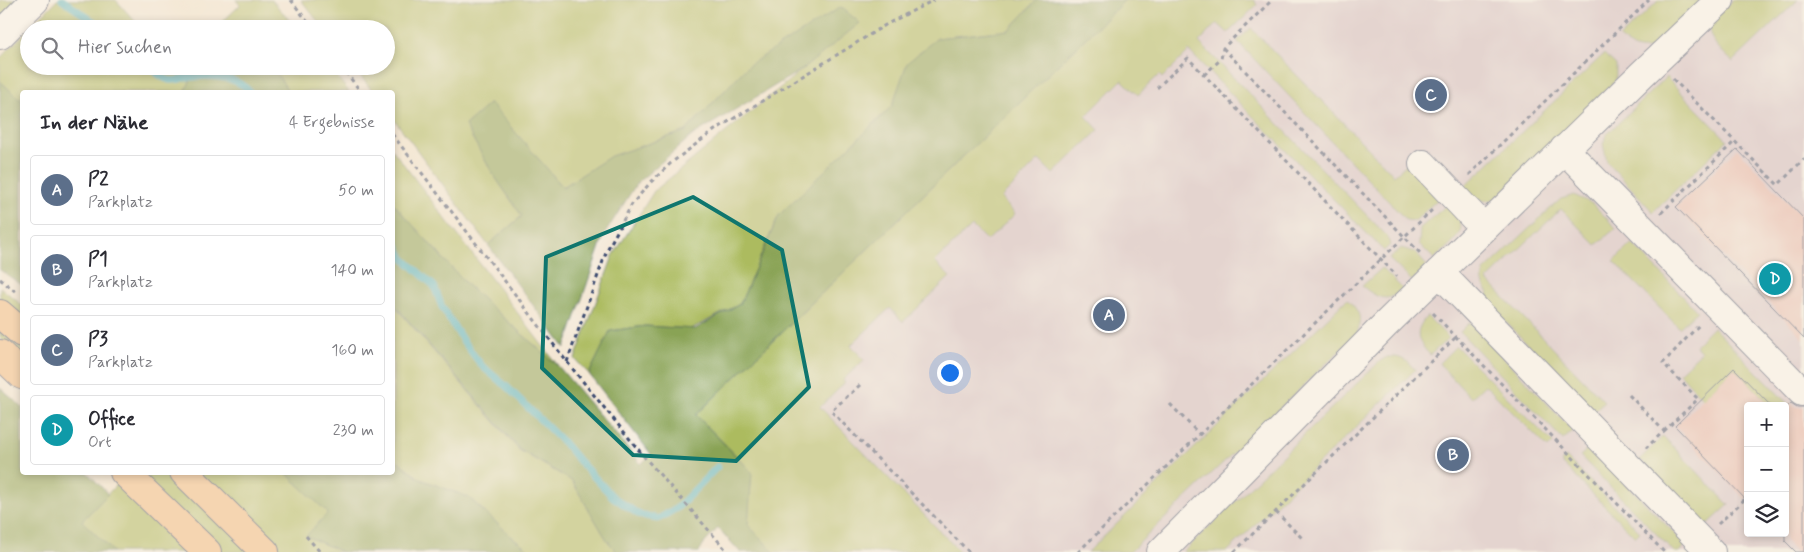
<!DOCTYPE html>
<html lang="de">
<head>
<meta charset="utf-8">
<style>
	:root { --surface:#fff; --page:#f7f7f7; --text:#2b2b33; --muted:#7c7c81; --line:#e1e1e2; --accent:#c8321e }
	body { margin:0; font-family:Mynerve,sans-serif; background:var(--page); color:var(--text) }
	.controls { position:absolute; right:15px; bottom:15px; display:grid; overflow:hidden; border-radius:5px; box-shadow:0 2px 8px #0003 }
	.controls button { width:45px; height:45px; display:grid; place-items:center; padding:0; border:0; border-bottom:1px solid var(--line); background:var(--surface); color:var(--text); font:25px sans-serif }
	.you { position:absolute; left:949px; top:372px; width:18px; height:18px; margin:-12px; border:4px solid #fff; border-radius:50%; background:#1a73e8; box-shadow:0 0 0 8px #1a73e833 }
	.badge { display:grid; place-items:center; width:32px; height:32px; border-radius:50%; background:var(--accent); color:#fff; font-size:16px; font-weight:700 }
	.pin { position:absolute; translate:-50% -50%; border:2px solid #fff; box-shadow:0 1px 5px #0006 }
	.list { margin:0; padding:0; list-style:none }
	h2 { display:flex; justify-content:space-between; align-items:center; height:65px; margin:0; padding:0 20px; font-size:21px }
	h2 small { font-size:16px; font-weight:400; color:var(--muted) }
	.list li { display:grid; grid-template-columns:32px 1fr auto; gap:15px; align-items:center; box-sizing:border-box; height:70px; margin:0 10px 10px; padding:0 10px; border:1px solid var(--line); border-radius:5px }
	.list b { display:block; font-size:19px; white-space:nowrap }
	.list p { margin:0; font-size:16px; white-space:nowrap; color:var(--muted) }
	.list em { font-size:16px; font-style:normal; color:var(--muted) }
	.icon { flex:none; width:28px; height:28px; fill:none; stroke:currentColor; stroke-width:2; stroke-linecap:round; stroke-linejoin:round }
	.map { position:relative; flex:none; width:1804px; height:552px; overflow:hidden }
	.search { position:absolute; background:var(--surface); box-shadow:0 2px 8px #0003; left:20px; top:20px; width:375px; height:55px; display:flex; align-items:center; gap:12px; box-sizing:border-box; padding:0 18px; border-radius:28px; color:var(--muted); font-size:19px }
	.panel { position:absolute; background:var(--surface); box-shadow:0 2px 8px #0003; left:20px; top:90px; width:375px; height:385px; border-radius:5px }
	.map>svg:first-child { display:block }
	.industrial { fill:#d1bdcb; fill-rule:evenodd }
	.green { fill:#acbb5e; stroke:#64755e }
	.forest { fill:#89a355; stroke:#52695a }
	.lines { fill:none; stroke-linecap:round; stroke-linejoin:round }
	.stream { stroke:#47b2c5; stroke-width:7 }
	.building { fill:#e5afa8 }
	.minor-casing { stroke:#3c4b70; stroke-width:30 }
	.major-casing { stroke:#3c4b70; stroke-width:30 }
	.path { stroke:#3c4b70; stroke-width:3; stroke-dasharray:4 4; stroke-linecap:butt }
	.minor { stroke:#fff; stroke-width:28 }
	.major { stroke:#f6be87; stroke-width:28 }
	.marked { fill:none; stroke:#0f766e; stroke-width:4; stroke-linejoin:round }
</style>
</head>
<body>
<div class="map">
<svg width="1804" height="552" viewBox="0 0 1804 552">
	<rect width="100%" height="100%" fill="#f6f6f2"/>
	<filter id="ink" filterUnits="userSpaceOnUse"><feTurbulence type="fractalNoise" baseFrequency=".02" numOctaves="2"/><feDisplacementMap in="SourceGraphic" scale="10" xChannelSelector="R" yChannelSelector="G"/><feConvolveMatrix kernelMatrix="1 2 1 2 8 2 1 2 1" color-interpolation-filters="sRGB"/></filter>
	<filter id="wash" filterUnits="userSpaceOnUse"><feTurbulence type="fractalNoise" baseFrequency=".0096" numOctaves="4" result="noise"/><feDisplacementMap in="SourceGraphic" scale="20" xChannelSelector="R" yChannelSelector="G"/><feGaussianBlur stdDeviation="1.12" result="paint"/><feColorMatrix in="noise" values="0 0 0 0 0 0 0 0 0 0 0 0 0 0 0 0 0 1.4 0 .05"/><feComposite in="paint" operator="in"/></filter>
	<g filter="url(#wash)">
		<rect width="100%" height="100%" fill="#f4e7d4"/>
		<path class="industrial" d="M1125 0H1804V552H774L696 415ZM1748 406H1785V533H1748Z"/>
		<path class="green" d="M0 0H19L0 19Z
			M57 0H116L142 29H29V66H197L185 92H22V101L0 81V58Z
			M236 0H272L297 29H215L240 5Z
			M301 0H1037L1009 30 937 38 908 63 892 106 777 219 740 304 691 329 645 326 611 331 589 374 575 359 613 256 654 191 859 23 749 65 686 131 611 156 563 187 490 104 465 125 493 174 522 216 488 245 393 118 392 92H373L353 66H386V29H324Z
			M1125 0H1254L1257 5 1228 33 1217 23 1199 42 1387 236 1390 245 1384 251 1189 51 1162 78 1159 75 1138 95 1122 80 1086 116 1099 130 1053 174 1039 160 1001 198 1015 214 987 241 972 226 935 262 950 277 903 322 890 308 851 345 864 360 843 380 845 383 820 407 960 552H774L747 525 752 472 696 415Z
			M1659 0H1702L1653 48C1638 52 1630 47 1619 38Z
			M1733 0H1798L1733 62C1723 52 1701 35 1713 20 1719 12 1727 6 1733 0Z
			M1251 28 1394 175 1408 163 1441 196 1415 221 1406 220 1237 41Z
			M1604 54 1616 65V80L1496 199C1482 204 1474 198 1463 188Z
			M266 66H329L349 92H289L274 70Z
			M1666 77 1727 140 1653 212 1607 162 1603 144 1606 135Z
			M392 149 559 367 468 286 393 203Z
			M1574 195 1593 204 1616 228 1596 245 1561 209 1487 280 1604 401 1594 412 1484 300 1489 293C1483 285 1481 281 1484 271L1554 205 1561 199Z
			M1448 204C1452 209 1457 215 1460 221 1466 236 1443 250 1434 259L1419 244 1420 228Z
			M1632 243 1697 311 1679 328 1614 261Z
			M1401 248 1415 252 1427 266 1412 281 1389 259Z
			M1382 268 1403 289C1388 304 1377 298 1362 286Z
			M0 287 22 305V319L0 301Z
			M1347 299C1360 312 1362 316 1357 334L1130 552H1088Z
			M392 303 519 450 572 481 607 540 617 552H532L511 536 468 497 420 479 393 457Z
			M1427 316 1449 338 1430 355C1417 341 1413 332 1427 316Z
			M1470 322 1573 431 1563 440 1460 332Z
			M1713 327 1789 405 1785 409V406H1771L1734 368 1703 399 1679 373 1701 352 1695 345Z
			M0 329 22 349V358L0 338Z
			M1456 346 1553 443 1548 448 1485 385 1471 398 1442 367 1439 363Z
			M1387 357C1401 356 1407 360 1415 370L1227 552H1183L1380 361Z
			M1663 436 1729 505 1705 527 1640 459Z
			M1590 447 1686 545 1679 552H1674L1580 456Z
			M1566 457 1640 532 1635 537 1561 462Z
			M128 473H286L329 513 307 536 342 552H301L297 546 291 552H114L81 521Z"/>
		<path class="forest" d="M1037 0H1125L696 415 752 472 748 525 774 552H740L718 528 703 545 699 552H617L607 540 572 481 520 450 393 303V203L468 286 559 367 641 464 651 454 589 374 610 331 645 326 695 329 740 304 779 215 892 106 907 63 937 38 1009 30Z
			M841 7 860 23 803 69 693 135 637 183 604 235 565 348 488 245 522 216 493 174 465 125 490 103 563 187 611 156 686 131 749 65Z
			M197 66H266L274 70 289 92H185Z
			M0 81 22 101V285L0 270Z
			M0 388 22 407V472L88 473 108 494 82 521 114 552H0Z
			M393 457 420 479 468 497 511 536 532 552H342L306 536 328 513 286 473 392 472Z"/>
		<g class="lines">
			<path class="stream" d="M62 0 105 29
				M151 66C155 72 161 78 169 80 173 81 180 79 184 78 206 75 235 74 250 92
				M392 235 403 258 434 286 442 307 463 341 482 366 507 387 565 444 580 462 613 497 638 514 658 519 677 508 717 467"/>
		</g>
		<g id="blocks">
			<path class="building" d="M1737 149 1804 219V339L1676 207Z
				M1734 368 1771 406H1748V502L1675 426Z
				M1791 403 1797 407H1804V552H1796L1785 541V409Z"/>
		</g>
	</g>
	<g filter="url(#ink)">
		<use href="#blocks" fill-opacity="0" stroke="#3c4b70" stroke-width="1"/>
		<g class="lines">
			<defs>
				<path id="minor" d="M0 35 35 0
					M1564 149 1802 392
					M1423 164 1484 228
					M1439 272 1711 552
					M1161 552 1385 325 1641 75 1720 0"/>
				<path id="major" d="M0 314 22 333
					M0 354 22 375
					M124 472 207 552
					M184 472 265 552"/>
			</defs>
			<use href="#minor" class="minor-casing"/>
			<use href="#major" class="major-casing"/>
			<path class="path" d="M291 0 313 29
				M1223 48 1422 255
				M341 66 361 92
				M1204 75 1221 59 1223 48 1270 2
				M1673 79 1778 185 1804 159
				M1157 88 1188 58 1397 276
				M392 134 567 362 646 459 728 552
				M1469 175 1649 0
				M1661 213 1734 142
				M0 279 15 291
				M1433 313 1664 552
				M567 362 607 250 632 204 650 183 671 163 715 130 887 24 934 0
				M860 385 831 411 969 552
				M1629 395 1664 431 1646 448
				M1170 404 1200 435
				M1664 431 1698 399 1663 363 1700 324
				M1276 512 1304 540
				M1718 524 1745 499
				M306 536 320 552
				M1078 552 1432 210
				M1234 552 1456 337"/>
			<use href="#minor" class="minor"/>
			<use href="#major" class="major"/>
		</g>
	</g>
	<path d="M0 0H1804V552H0ZM693 197 782 250 809 387 736 461 633 455 542 368 546 257Z" fill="#f4e7d4" fill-opacity=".55" fill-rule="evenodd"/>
	<path class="marked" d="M693 197 782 250 809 387 736 461 633 455 542 368 546 257Z"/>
</svg>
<div class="controls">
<button>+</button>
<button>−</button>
<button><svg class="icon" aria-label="layers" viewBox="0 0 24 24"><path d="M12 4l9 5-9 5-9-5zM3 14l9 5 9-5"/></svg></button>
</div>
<div class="you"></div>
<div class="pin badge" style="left:1109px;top:315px;background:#5c6f8a">A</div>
<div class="pin badge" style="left:1453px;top:455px;background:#5c6f8a">B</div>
<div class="pin badge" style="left:1431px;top:95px;background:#5c6f8a">C</div>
<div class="pin badge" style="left:1775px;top:279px;background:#0f9aa8">D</div>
<div class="search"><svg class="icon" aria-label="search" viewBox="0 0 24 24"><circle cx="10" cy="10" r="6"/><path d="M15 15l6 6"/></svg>Hier suchen</div>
<section class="panel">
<h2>In der Nähe<small>4 Ergebnisse</small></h2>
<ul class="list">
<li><span class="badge" style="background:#5c6f8a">A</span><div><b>P2</b><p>Parkplatz</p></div><em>50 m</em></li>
<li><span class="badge" style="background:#5c6f8a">B</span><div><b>P1</b><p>Parkplatz</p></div><em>140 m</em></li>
<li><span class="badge" style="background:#5c6f8a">C</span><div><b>P3</b><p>Parkplatz</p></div><em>160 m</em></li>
<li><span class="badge" style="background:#0f9aa8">D</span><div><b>Office</b><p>Ort</p></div><em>230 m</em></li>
</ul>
</section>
</div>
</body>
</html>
